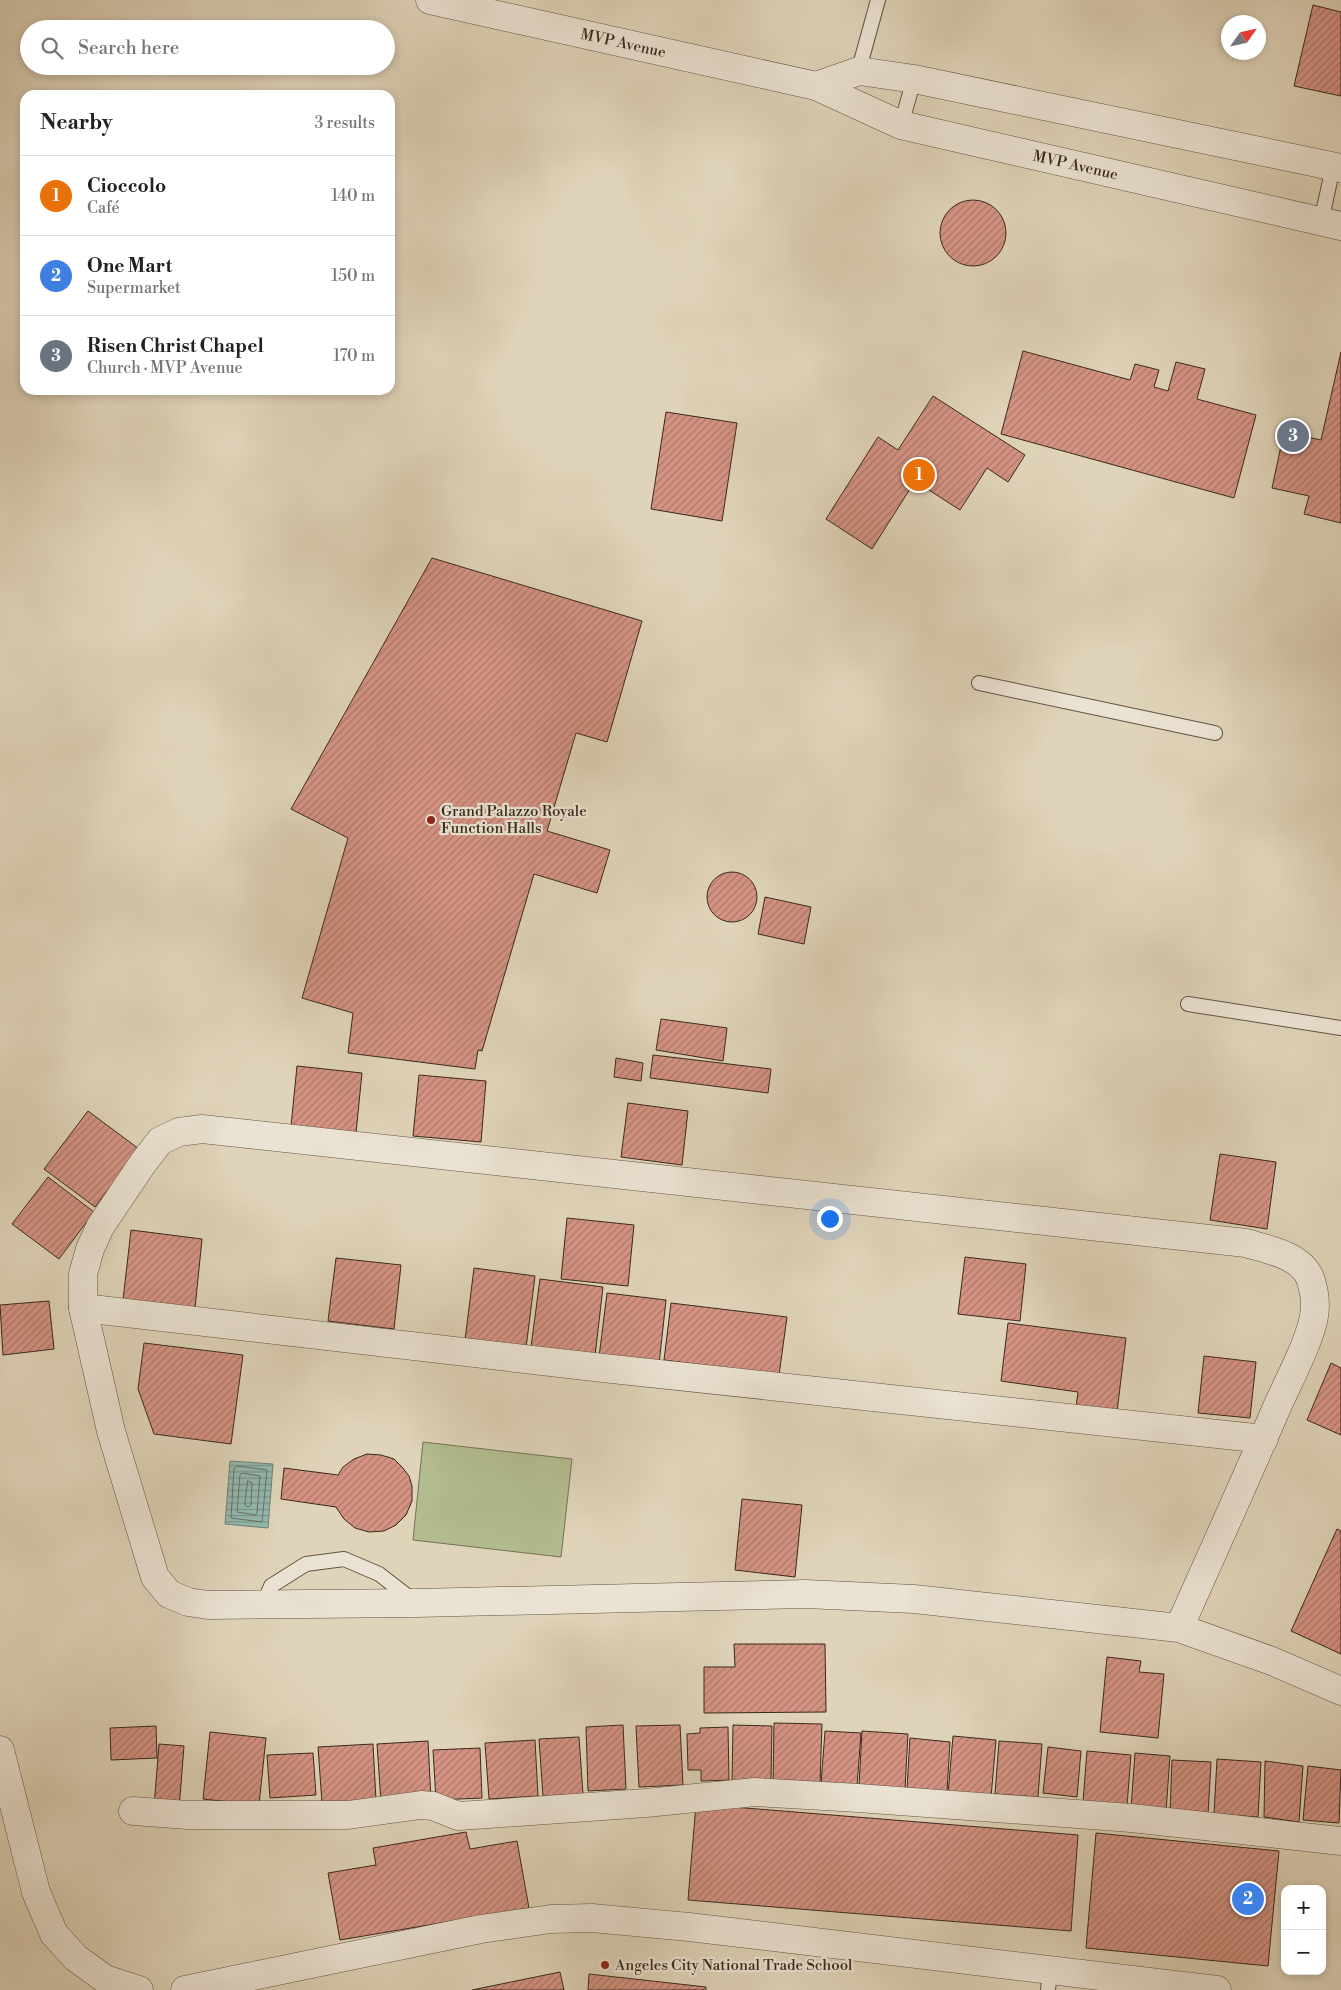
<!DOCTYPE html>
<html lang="en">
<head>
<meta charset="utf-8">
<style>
	:root { --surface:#fff; --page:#f2f2f2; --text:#202124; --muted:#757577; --line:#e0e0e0; --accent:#7c3aed }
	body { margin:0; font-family:"Libre Bodoni",serif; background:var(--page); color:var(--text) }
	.controls { position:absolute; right:15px; bottom:15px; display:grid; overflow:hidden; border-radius:10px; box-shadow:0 2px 8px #0003 }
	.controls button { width:45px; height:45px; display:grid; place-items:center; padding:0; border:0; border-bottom:1px solid var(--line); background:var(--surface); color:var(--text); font:25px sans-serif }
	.compass { position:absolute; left:1221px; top:15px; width:45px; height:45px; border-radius:50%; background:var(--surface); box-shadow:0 2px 8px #0003; rotate:56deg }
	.you { position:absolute; left:829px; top:1218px; width:18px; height:18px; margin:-12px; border:4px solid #fff; border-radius:50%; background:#1a73e8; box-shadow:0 0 0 8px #1a73e833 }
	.badge { display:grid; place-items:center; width:32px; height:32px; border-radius:50%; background:var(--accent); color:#fff; font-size:16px; font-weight:700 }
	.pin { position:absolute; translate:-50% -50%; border:2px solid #fff; box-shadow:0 1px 5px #0006 }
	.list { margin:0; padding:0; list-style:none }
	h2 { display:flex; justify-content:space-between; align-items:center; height:65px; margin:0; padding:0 20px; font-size:21px }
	h2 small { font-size:16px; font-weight:400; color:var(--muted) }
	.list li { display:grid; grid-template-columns:32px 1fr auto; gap:15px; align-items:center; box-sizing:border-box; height:80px; padding:0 20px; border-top:1px solid var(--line) }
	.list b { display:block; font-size:19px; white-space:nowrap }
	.list p { margin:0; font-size:16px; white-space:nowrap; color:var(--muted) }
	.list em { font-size:16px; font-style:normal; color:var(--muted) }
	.icon { flex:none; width:28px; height:28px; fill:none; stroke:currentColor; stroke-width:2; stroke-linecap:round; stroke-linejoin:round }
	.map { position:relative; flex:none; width:1341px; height:1990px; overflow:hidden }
	.search { position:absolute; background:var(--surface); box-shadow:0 2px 8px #0003; left:20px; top:20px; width:375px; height:55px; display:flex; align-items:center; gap:12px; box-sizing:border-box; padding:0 18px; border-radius:28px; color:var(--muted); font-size:19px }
	.panel { position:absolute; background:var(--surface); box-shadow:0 2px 8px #0003; left:20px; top:90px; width:375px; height:305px; border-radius:15px }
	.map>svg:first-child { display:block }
	.garden { fill:#b2bc8f; stroke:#767256 }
	.water { fill:url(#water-rules); stroke:#6f7f74 }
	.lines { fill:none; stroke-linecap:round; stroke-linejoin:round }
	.shore { stroke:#667065; stroke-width:1 }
	.building { fill:url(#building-hatch); stroke:#39291c }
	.lane-casing { stroke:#625443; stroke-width:16 }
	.street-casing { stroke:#625443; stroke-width:29 }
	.lane { stroke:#eae2d2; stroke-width:14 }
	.street { stroke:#eae2d2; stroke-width:28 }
	.poi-dot { fill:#8f2418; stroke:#eae2d2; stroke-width:2 }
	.labels { text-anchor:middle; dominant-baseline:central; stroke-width:4.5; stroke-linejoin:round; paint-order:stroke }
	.street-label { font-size:15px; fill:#39291c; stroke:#eae2d2 }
	.poi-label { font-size:15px; fill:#39291c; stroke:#eae2d2; text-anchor:start }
</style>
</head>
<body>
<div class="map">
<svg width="1341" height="1990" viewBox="0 0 1341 1990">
	<defs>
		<pattern id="water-rules" width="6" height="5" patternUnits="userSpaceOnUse" patternTransform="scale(1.25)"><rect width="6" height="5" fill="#93b8ae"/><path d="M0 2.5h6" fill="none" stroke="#79968d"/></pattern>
		<pattern id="building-hatch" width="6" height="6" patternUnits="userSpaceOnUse" patternTransform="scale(1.25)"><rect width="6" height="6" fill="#d59384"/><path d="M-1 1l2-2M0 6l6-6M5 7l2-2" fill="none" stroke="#ae786b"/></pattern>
	</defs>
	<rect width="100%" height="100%" fill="#dfd3b9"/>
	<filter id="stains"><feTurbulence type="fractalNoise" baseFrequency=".004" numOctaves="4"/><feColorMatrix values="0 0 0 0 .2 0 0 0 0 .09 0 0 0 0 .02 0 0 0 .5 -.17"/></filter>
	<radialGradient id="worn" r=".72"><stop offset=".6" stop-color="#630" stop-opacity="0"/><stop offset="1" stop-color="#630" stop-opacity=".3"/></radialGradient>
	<path class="garden" d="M423 1442 572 1459 561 1557 413 1540Z"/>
	<path class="water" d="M230 1461 273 1464 268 1528 225 1524Z"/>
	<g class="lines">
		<path class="shore" d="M237 1466 267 1470 262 1522 231 1518 234 1469Z
			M243 1473 260 1476 257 1513 256 1515 237 1512 240 1475Z
			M248 1481 252 1483 251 1505 248 1507 245 1505Z"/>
	</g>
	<path class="building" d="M1313 5 1341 12V96L1294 86Z
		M940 233a33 33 0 1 1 66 0a33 33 0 1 1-66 0Z
		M1023 351 1130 380 1135 364 1159 370 1154 387 1168 391 1176 362 1205 369 1197 399 1256 415 1234 498 1001 434Z
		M1341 352V523L1304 514 1309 496 1272 488 1284 432 1321 440Z
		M933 396 1025 455 1008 482 987 468 960 510 915 481 872 549 826 519 878 437 898 450Z
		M666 412 737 423 722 521 651 509Z
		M432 558 642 621 607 742 576 733 547 831 610 850 597 893 534 874 482 1051 478 1050 475 1069 348 1053 353 1013 302 998 348 838 291 809Z
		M707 897a25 25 0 1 1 50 0a25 25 0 1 1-50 0Z
		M765 897 811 907 804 944 758 934Z
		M661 1019 727 1028 723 1061 656 1050Z
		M653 1055 771 1069 768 1093 650 1078Z
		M616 1058 643 1063 641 1081 614 1077Z
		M297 1066 362 1073 356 1133 291 1126Z
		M419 1075 486 1081 481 1142 413 1136Z
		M628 1103 688 1111 682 1165 621 1157Z
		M88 1111 139 1149 95 1207 44 1169Z
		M1220 1154 1276 1162 1267 1229 1210 1220Z
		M48 1177 94 1212 59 1259 12 1224Z
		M567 1218 634 1225 628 1286 561 1279Z
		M131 1230 202 1239 195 1308 123 1300Z
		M965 1257 1026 1264 1020 1321 958 1314Z
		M336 1258 401 1265 394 1329 328 1321Z
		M474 1268 535 1276 526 1348 465 1340Z
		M540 1279 603 1287 595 1356 531 1347Z
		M607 1293 666 1300 659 1364 599 1357Z
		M49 1301 54 1349 3 1355 0 1305Z
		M671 1303 787 1317 779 1375 664 1360Z
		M1008 1323 1126 1338 1117 1412 1076 1407 1078 1392 1001 1381Z
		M144 1343 243 1355 231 1444 154 1434 138 1389Z
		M1204 1356 1256 1362 1250 1418 1198 1413Z
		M1331 1363 1341 1368V1435L1307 1420Z
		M367 1454 381 1455 394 1459 402 1467 409 1476 412 1486V1501L406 1515 396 1525 384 1531 369 1532 355 1528 344 1519 336 1507 281 1499 284 1468 338 1475 343 1467 354 1459Z
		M742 1499 802 1505 795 1577 735 1570Z
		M1337 1529 1341 1531V1654L1291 1631Z
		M734 1644H825L826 1712 704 1713V1667H735Z
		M1107 1657 1141 1661 1139 1672 1164 1674 1158 1738 1100 1732Z
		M774 1723 822 1724 820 1785 773 1784Z
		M623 1725 626 1789 588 1791 586 1727Z
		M680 1725 683 1785 639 1787 636 1726Z
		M733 1725 772 1726 771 1782H732Z
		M156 1726 157 1758 111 1760 110 1728Z
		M728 1727 729 1780 701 1781V1770H688L687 1734 700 1733V1728Z
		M825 1731 861 1733 857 1786 821 1784Z
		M862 1731 908 1734 905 1789 859 1786Z
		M210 1732 266 1738 259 1805 203 1799Z
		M953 1736 996 1740 991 1798 948 1794Z
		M579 1737 583 1794 543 1796 539 1739Z
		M910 1738 950 1742 947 1791 907 1788Z
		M535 1740 538 1796 489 1799 485 1743Z
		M428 1741 431 1799 381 1802 377 1744Z
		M999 1741 1042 1744 1038 1797 995 1794Z
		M159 1744 184 1746 179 1809 154 1807Z
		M373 1744 376 1800 322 1803 318 1747Z
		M1048 1747 1081 1751 1077 1797 1043 1793Z
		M480 1748 482 1798 436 1800 433 1750Z
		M1087 1751 1131 1755 1127 1806 1083 1802Z
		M313 1753 316 1795 270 1798 267 1755Z
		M1135 1753 1170 1756 1166 1812 1131 1808Z
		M1217 1759 1261 1762 1258 1817 1214 1814Z
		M1172 1760 1211 1762 1208 1815 1170 1812Z
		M1265 1761 1303 1766 1299 1822 1264 1817Z
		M1308 1766 1341 1770 1339 1823 1303 1820Z
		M696 1804 1078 1835 1071 1931 688 1900Z
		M466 1832 470 1849 517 1841 529 1908 340 1940 328 1873 376 1865 373 1848Z
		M1096 1833 1279 1851 1268 1966 1086 1948Z
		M560 1972 564 1990H472Z
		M589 1974 706 1987V1990H588Z"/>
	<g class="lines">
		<defs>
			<path id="lane" d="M857 76 878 0
				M901 125 914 79
				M1321 222 1333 167
				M979 683 1215 733
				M1188 1004 1341 1028
				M263 1605 271 1586 306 1564 344 1559 379 1574 414 1601
				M1048 1990 1050 1971"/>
			<g id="street">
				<path id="s1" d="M430 0 816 86 901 125 1341 226"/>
				<path d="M816 86 859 71 914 79 1341 168"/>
				<path d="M83 1308 603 1368 1264 1439"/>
				<path d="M1179 1628C1212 1554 1245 1481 1277 1407 1288 1382 1310 1341 1314 1316 1316 1304 1314 1289 1310 1278 1301 1255 1266 1249 1246 1243L202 1129 179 1132 160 1141 143 1163 100 1227 90 1249 83 1274V1308L111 1431 155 1577 169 1594 188 1602 208 1605 417 1603 806 1594 914 1599 1179 1628 1272 1661 1341 1691"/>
				<path d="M0 1750 36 1892 54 1934 76 1958 105 1979 139 1990"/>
				<path d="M133 1811 188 1815H348L421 1805 433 1806 458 1816 474 1815 646 1803 755 1792 858 1798 1131 1818 1341 1841"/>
				<path d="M185 1990 481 1929 551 1919 592 1918 689 1927 1217 1990"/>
			</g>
		</defs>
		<use href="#lane" class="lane-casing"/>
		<use href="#street" class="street-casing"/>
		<use href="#lane" class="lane"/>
		<use href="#street" class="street"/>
	</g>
	<g class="poi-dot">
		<circle cx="431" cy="820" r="5"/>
		<circle cx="605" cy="1965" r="5"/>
	</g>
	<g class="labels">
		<g class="street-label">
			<text stroke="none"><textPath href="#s1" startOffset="198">MVP Avenue</textPath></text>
			<text stroke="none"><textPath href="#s1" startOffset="668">MVP Avenue</textPath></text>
		</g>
		<g class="poi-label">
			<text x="441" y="811">Grand Palazzo Royale<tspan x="441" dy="17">Function Halls</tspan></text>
			<text x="615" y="1965">Angeles City National Trade School</text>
		</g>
	</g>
	<rect width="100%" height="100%" filter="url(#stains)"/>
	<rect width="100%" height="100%" fill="url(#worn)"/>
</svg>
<div class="controls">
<button>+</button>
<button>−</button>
</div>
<svg class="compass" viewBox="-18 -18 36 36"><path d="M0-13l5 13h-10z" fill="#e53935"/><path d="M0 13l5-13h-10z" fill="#757577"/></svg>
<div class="you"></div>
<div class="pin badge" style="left:919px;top:475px;background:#e8710a">1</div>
<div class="pin badge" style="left:1248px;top:1899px;background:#3f7fe0">2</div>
<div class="pin badge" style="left:1293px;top:436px;background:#6b7280">3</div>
<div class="search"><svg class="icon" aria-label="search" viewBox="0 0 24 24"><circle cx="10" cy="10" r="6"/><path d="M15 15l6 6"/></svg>Search here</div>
<section class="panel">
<h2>Nearby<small>3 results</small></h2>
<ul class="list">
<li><span class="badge" style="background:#e8710a">1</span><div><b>Cioccolo</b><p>Café</p></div><em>140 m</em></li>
<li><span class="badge" style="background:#3f7fe0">2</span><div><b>One Mart</b><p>Supermarket</p></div><em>150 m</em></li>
<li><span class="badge" style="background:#6b7280">3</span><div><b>Risen Christ Chapel</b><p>Church · MVP Avenue</p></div><em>170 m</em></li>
</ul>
</section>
</div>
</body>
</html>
